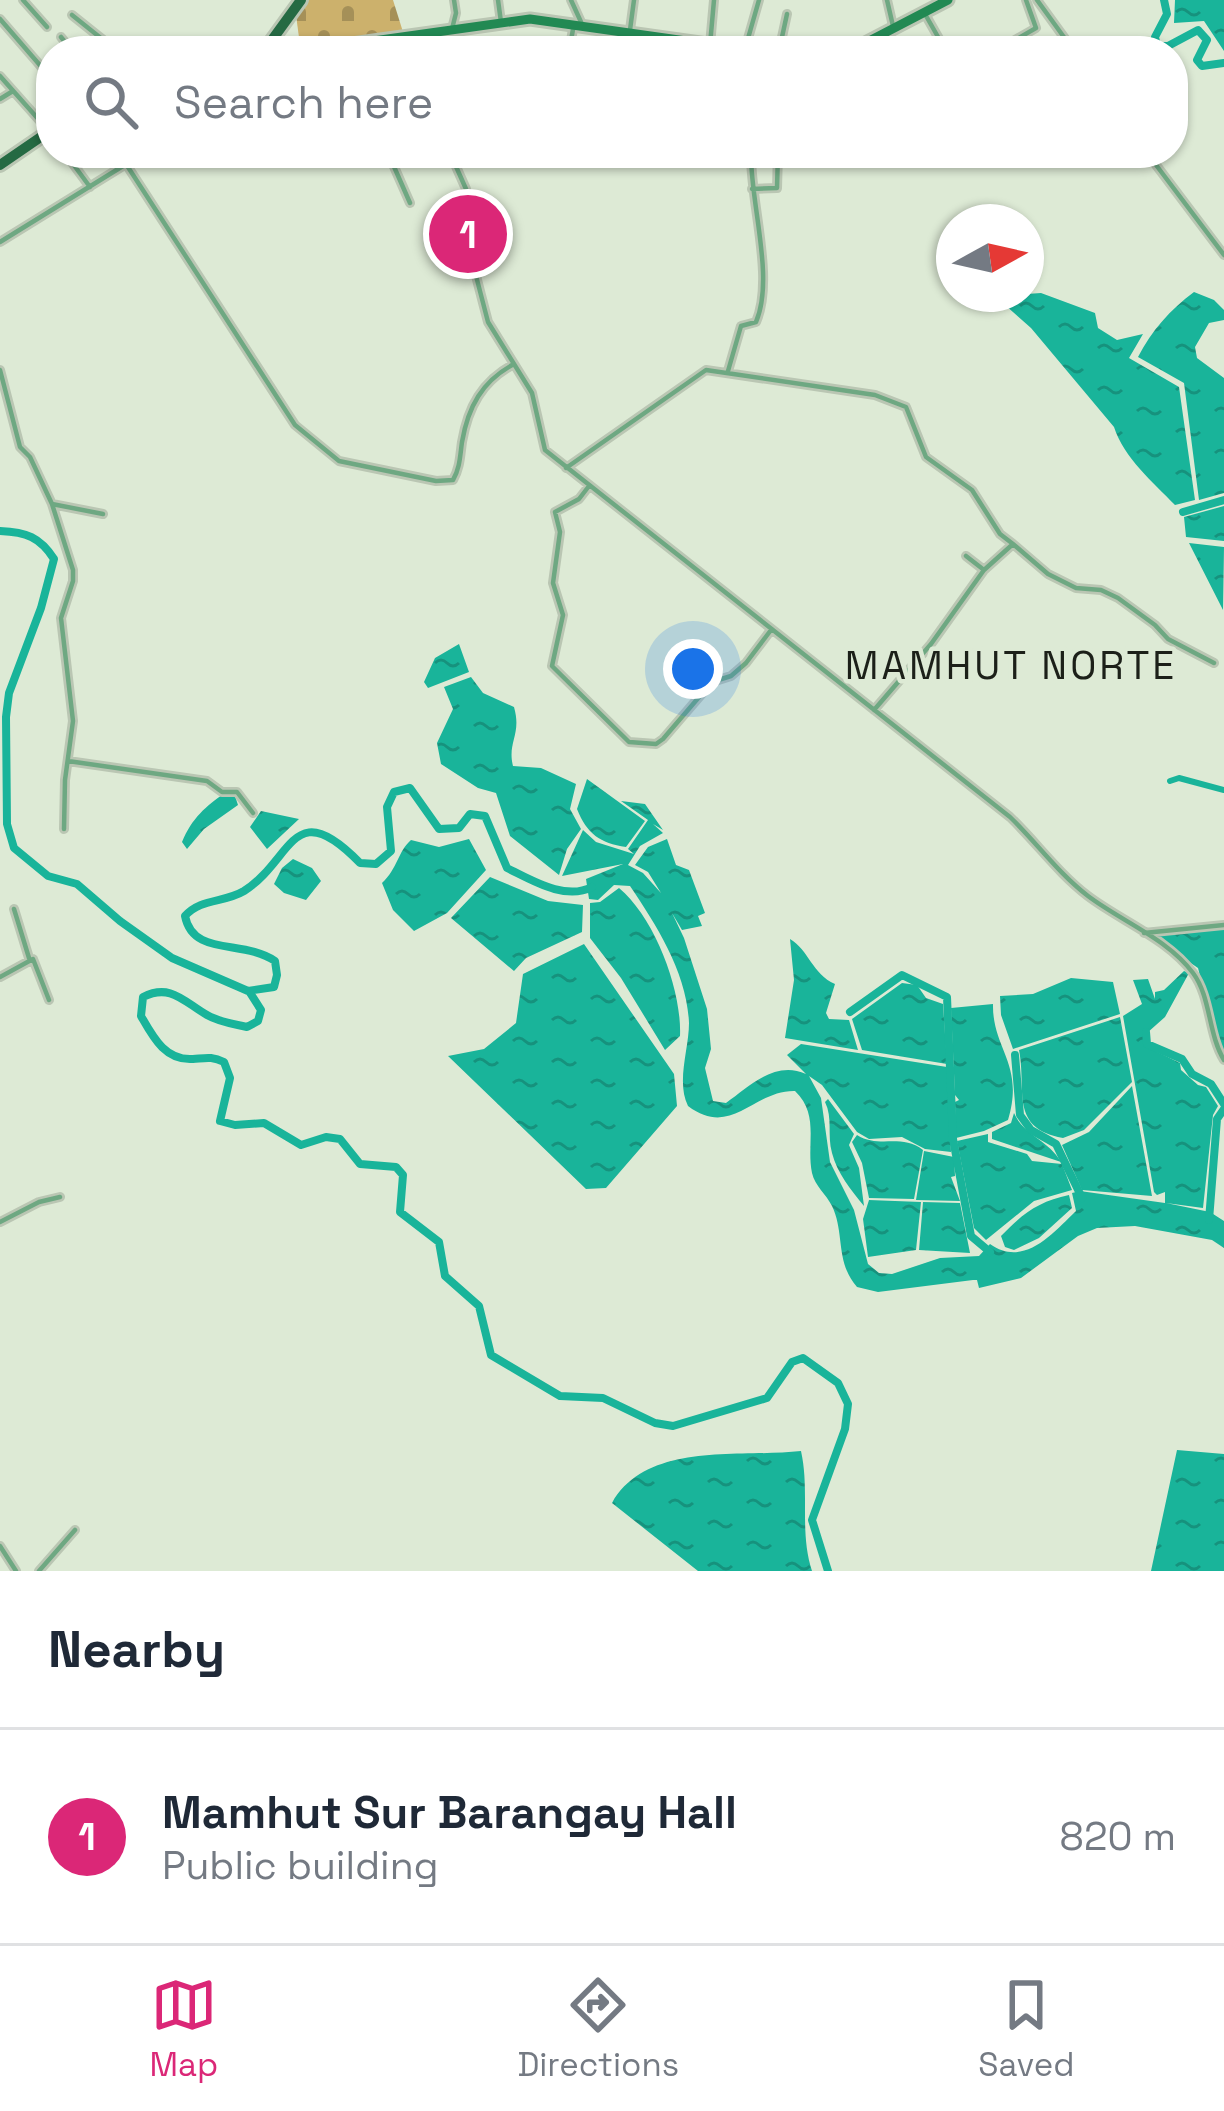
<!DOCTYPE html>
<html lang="en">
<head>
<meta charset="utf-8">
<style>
	:root { --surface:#fff; --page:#f2f2f3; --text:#1f2937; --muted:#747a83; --line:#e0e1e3; --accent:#db2777 }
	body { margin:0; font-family:"Space Grotesk",sans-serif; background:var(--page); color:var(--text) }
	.compass { position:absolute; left:936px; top:204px; width:108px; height:108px; border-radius:50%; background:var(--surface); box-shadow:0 3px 9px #0004; rotate:82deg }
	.you { position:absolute; left:693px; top:669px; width:42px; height:42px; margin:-30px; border:9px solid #fff; border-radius:50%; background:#1a73e8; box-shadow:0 0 0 18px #1a73e833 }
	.badge { display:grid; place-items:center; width:78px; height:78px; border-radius:50%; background:var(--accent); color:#fff; font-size:39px; font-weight:700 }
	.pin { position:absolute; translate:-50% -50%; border:6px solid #fff; box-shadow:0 3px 12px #0006 }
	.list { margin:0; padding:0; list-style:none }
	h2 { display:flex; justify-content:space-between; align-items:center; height:156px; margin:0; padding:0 48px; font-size:51px }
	h2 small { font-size:39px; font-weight:400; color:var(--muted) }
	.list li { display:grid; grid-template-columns:78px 1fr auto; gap:36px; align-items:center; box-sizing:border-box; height:216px; padding:0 48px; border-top:3px solid var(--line) }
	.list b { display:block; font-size:45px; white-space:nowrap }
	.list p { margin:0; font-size:39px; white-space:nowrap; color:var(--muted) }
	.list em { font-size:39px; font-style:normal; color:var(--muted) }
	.icon { flex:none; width:66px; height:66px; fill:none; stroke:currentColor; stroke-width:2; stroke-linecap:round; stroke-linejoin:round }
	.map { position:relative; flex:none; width:1224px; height:1571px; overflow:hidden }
	.search { position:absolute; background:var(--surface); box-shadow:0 3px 9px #0004; left:36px; right:36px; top:36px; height:132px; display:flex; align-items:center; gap:30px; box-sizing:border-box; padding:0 42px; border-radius:48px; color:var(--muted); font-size:45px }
	.sheet { height:372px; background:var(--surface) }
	nav { display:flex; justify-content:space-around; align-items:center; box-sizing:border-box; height:168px; border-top:3px solid var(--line); background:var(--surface); font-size:33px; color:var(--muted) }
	nav a { display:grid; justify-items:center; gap:6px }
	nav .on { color:var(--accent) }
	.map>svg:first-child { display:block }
	.cemetery { fill:url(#cemetery-stones) }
	.water { fill:url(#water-ripples) }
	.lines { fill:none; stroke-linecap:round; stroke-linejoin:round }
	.canal { stroke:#19b49a; stroke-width:6 }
	.river { stroke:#19b49a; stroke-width:8 }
	.street-casing { stroke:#bac6b3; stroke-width:10 }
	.secondary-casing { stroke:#bac6b3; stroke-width:15 }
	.primary-casing { stroke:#bac6b3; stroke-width:16 }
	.street { stroke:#6ea882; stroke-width:4.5 }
	.secondary { stroke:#228953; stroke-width:9 }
	.primary { stroke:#256a43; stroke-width:10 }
	.labels { text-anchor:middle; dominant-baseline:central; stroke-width:9; stroke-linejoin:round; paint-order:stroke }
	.quarter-label { font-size:39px; letter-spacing:3px; fill:#1c2019; stroke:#ddead5 }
</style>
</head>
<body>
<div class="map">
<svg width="1224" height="1571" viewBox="0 0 1224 1571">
	<defs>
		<pattern id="cemetery-stones" width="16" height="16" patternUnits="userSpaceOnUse" patternTransform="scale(3)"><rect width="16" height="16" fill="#ccb16c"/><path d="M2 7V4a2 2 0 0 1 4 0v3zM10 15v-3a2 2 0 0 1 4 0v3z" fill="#a59058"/></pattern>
		<pattern id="water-ripples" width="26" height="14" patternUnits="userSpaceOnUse" patternTransform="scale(3)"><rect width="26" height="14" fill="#19b49a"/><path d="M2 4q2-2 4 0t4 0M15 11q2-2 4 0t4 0" fill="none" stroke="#16927d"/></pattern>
	</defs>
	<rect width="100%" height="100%" fill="#ddead5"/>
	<path class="cemetery" d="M306 0H393L403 32 300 45 296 15Z"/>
	<path class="water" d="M1175 0H1224V51L1204 21 1174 23Z
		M1194 292 1214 300 1224 310V320L1209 323 1195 347 1197 358 1224 378V493L1199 500 1184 383 1138 357C1152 330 1170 310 1194 292Z
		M1041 293 1095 313 1098 328 1117 340 1143 334 1129 358 1179 387 1195 500 1175 505C1153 482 1124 458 1114 427L1031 328 995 296Z
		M1224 506V541L1186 537 1184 517Z
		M1189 543 1224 547 1223 610Z
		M459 644 469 672 428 688 424 682 435 658Z
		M471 677 483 693 514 707C522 735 507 742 513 766L541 768 576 784 570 809 581 829 567 849 559 875 510 836 496 793 478 788 441 764 437 743 453 709 444 687Z
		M587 779 645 821 626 847C600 843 587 834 577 809Z
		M225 793H234L238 805 204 829 187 849 182 842C192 818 206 806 225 793Z
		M621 801 645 804 663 830 653 824 663 833 640 846 628 865 643 873 661 893 648 872 635 865 648 847 667 839 676 865 689 870 705 913 698 916 702 926 682 930 672 913 684 938 707 1009 711 1049 705 1068 713 1101 726 1103C750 1086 775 1060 806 1074L787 1055 801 1044 947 1067 951 1152 925 1149 902 1137 869 1139 857 1132 822 1085 809 1076 821 1098 830 1162 854 1210 868 1264 879 1273 892 1274 940 1258 979 1256 990 1244C1024 1268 1052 1234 1076 1211L1072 1193 1080 1191 1165 1203V1192L1157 1195 1154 1192 1123 1016 1142 1004 1133 980 1148 979 1155 999V992L1164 990 1184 971 1189 973 1165 1017 1147 1033V1047L1180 1063 1181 1070 1198 1085 1206 1087 1218 1106 1213 1115 1203 1208 1166 1203 1210 1212 1224 1221V1248L1212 1240 1135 1226 1097 1228 1078 1236 1021 1278 979 1288 977 1280H973L878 1292 857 1287C835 1262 845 1233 832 1206 826 1194 815 1186 812 1173 806 1143 820 1115 795 1091 753 1090 732 1139 688 1106 676 1082 689 1049 689 1023 687 973 657 926 630 886L614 885 598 900 589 899 586 879 623 864 562 876 583 830 596 842 634 854 628 849 648 820Z
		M261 811 299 819 267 849 250 827Z
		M469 839 486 870 447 913 414 931 393 910 382 883C398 868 398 851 411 840L439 847Z
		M293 859 312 868 321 881 306 900 284 893 274 884 282 868Z
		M490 877 548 901 583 905 582 932 526 958 514 971 451 918Z
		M619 888C655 918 682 990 680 1036L665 1050 621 978 590 938V903L600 902Z
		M1224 927V1052L1216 1038 1198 968 1148 934Z
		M790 939C809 950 812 974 835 984L826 1013 829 1019 849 1020 858 1050 785 1038 794 980Z
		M584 944 674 1074 677 1106 606 1188 586 1189 448 1056 484 1049 516 1023 523 974Z
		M1071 978 1113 982 1120 1014 1013 1049 1001 1015 1000 996 1033 994Z
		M902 983 917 985 926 998 943 1004 947 1064 862 1050 852 1019Z
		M993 1004C992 1049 1025 1064 1008 1120L984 1131 956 1138 955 1102 959 1100 955 1095 951 1008Z
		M1120 1017 1132 1082 1084 1130 1063 1138C1009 1128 1027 1091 1019 1050Z
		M1132 1086 1152 1196 1082 1190 1062 1145 1089 1132Z
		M828 1099 854 1134 849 1145 859 1168 864 1206C851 1190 837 1173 832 1153 827 1135 833 1118 825 1102Z
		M1014 1113C1025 1137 1048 1139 1061 1162L992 1139V1132L1011 1123Z
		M988 1134V1142L1027 1154 1032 1161 1062 1164 1072 1190 1034 1201 986 1240 974 1228 957 1141Z
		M857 1135C879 1149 901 1133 923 1150L914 1199 869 1198 862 1163 852 1142Z
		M924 1151 954 1157 955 1176 951 1177 960 1201 916 1200Z
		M1069 1195 1072 1208 1039 1238 1014 1250 1005 1247 1001 1236C1022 1214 1039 1201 1069 1195Z
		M869 1200 921 1202 916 1250 868 1257 863 1219Z
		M923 1202 960 1203 970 1253 919 1250Z
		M1177 1450 1224 1454V1571H1151Z
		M801 1451C810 1491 799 1531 812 1571H698L612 1503C647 1441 740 1458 801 1451Z"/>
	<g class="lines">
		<path class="canal" d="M1170 781 1179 778 1224 790"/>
		<path class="river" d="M1164 0 1167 14 1155 37 1157 46H1168L1198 30 1207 40 1197 60 1202 66 1224 63
			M1183 512 1224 500
			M0 531C26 532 40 537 54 559L41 608 9 693 6 717 7 824 14 848 48 876 77 884 120 921 172 958 248 991 274 987 277 975 275 961C243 939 193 957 185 916 201 898 224 903 244 891 293 860 292 793 360 863L376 864 391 851 387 807 394 792 410 788 439 829 459 828 470 814 485 816 507 868C532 880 565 901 592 887
			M249 991 261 1010 258 1021 247 1027C234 1024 219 1022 207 1015 184 1002 171 983 143 997L141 1016C153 1037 165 1061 193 1059 206 1058 212 1056 224 1062L230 1078 220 1121 235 1125 264 1123 301 1145 326 1137 340 1139 360 1164 396 1167 403 1175 400 1212 439 1242 445 1276 479 1306 491 1355 560 1396 603 1398 655 1423 673 1426 767 1398 792 1362 803 1358 838 1383 848 1404 845 1429 812 1520 828 1571
			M850 1012 902 975 947 997 953 1139 971 1236 990 1252
			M1146 1032 1147 1044 1182 1059 1192 1074 1211 1084 1224 1104
			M1015 1055 1020 1115 1031 1130 1056 1144 1082 1198
			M1209 1220 1217 1119 1224 1109"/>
		<defs>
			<path id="street" d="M23 0 47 27
				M498 0 501 22
				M571 0 581 22
				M887 0 893 26
				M1037 0 1074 51
				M925 14 946 51
				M72 15 117 51
				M0 19 51 78
				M452 29 456 13 454 0
				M630 30 634 0
				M61 37 72 51
				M710 45 714 0
				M745 49 759 0
				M569 51 574 24
				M663 51 669 39
				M779 51 787 14
				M996 51 1036 28 1026 0
				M0 76 48 130
				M0 99 13 91
				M65 153 90 187
				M114 153 122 166
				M388 153 410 203
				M450 153 466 189 475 272 488 322 532 393 545 450 1010 817C1037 843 1058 873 1088 896 1121 921 1168 939 1193 973 1211 997 1208 1034 1224 1060
				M1147 153 1224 255
				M126 164 295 425 339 461 436 481 453 480C460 468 460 456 462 442 468 407 482 381 514 364
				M752 189 777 188 778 153
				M0 242 144 153
				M0 370 20 447 30 457 52 504 73 570V581L61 618 73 721 65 780 64 829
				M728 371 741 326 756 322C775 278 750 202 751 153
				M566 468 706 370 875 395 906 407 926 457 972 490 1000 534 1013 544
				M589 486 579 499 555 512 560 532 553 583 563 615 552 666 629 742 656 744 663 739 712 682 731 676 746 663 771 630
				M52 504 103 514
				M966 556 984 570
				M874 710 931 644 984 570 1013 544 1048 574 1076 588 1101 590 1118 598 1155 625 1168 639 1214 663
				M68 761 207 781 222 792H237L253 813
				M14 909 29 958
				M1144 933 1224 925
				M0 977 33 959 49 1000
				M0 1222 39 1202 60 1197
				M0 1546 16 1571
				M39 1571 75 1530"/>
			<path id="secondary" d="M302 51 530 19 757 51
				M850 51 948 0"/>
			<path id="primary" d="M264 51 301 0
				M0 165 51 130"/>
		</defs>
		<use href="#street" class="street-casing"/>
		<use href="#secondary" class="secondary-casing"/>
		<use href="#primary" class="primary-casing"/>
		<use href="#street" class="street"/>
		<use href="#secondary" class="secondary"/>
		<use href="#primary" class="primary"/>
	</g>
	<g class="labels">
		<g class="quarter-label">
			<text x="1011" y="665">MAMHUT NORTE</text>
		</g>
	</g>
</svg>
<svg class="compass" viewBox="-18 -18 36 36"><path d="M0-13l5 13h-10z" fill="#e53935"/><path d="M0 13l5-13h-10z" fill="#747a83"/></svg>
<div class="you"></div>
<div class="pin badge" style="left:468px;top:234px">1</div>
<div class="search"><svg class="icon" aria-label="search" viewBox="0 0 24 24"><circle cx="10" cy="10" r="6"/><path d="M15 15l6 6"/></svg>Search here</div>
</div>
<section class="sheet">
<h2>Nearby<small></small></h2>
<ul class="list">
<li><span class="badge">1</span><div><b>Mamhut Sur Barangay Hall</b><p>Public building</p></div><em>820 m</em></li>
</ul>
</section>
<nav>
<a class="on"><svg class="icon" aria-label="map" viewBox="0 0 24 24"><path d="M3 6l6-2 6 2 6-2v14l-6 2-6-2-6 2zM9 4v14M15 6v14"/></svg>Map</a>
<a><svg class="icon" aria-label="directions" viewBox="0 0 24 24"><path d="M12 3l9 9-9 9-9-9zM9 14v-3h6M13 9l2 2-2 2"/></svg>Directions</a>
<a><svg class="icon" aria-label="saved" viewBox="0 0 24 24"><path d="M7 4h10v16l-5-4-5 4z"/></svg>Saved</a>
</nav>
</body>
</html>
